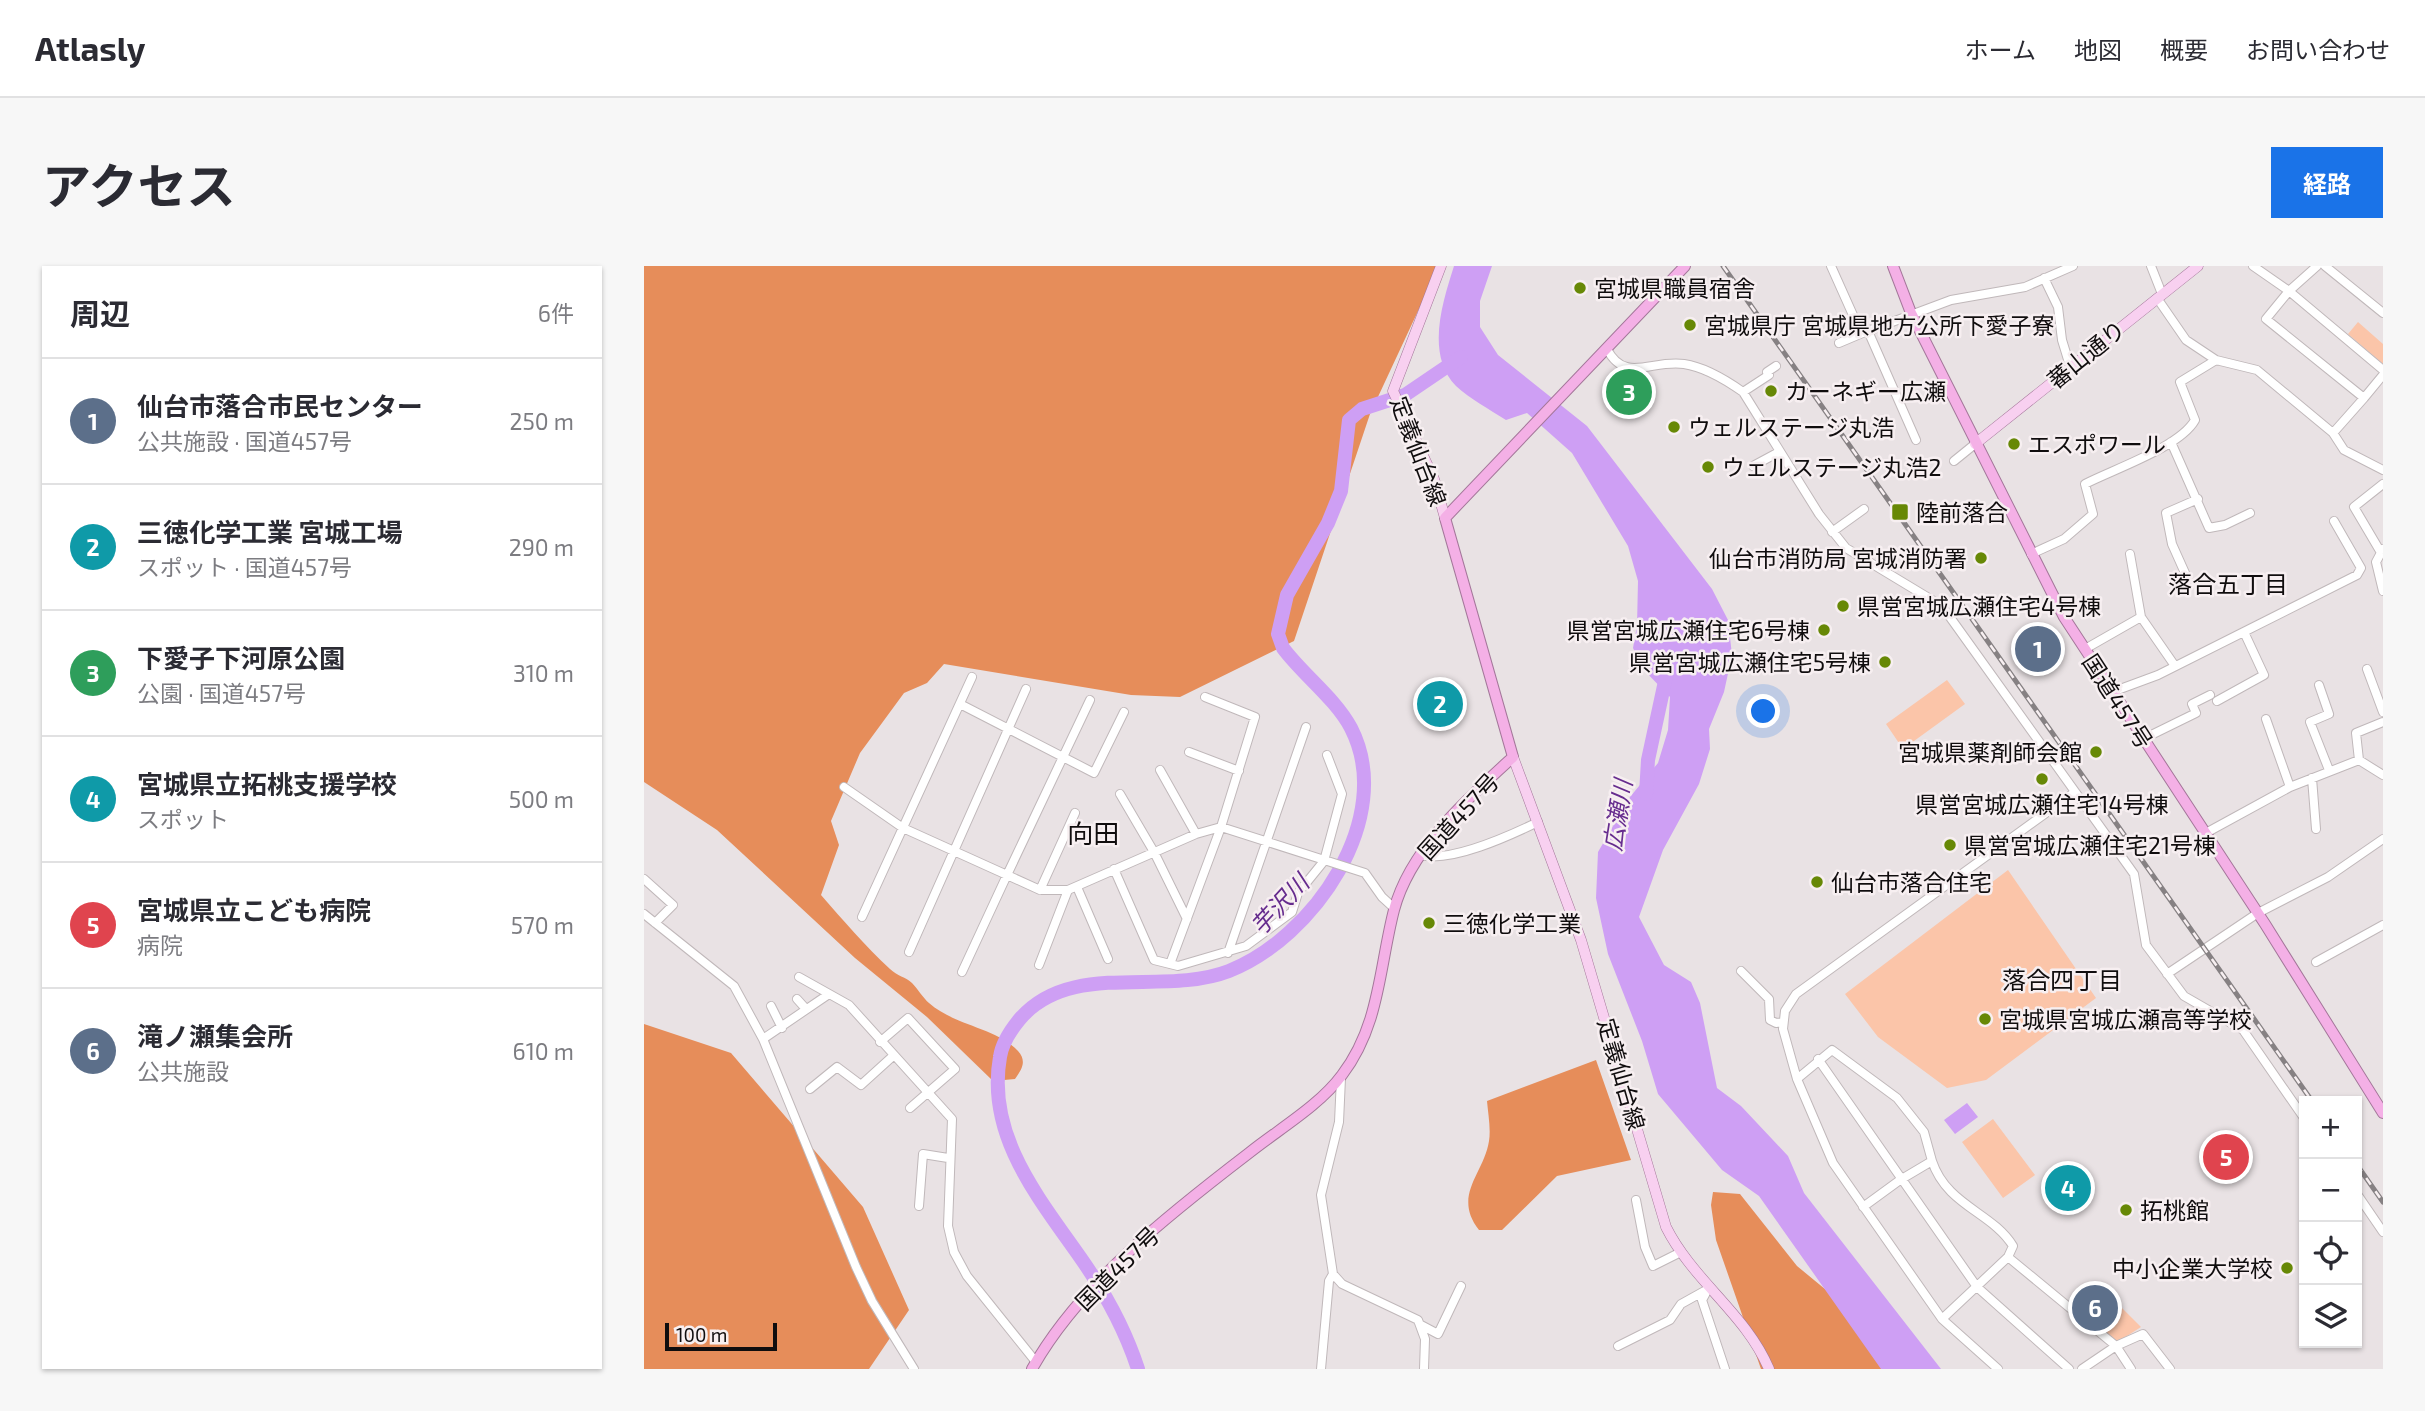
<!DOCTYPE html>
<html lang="ja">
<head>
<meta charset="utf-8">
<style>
	:root { --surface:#fff; --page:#f7f7f7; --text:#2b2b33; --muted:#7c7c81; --line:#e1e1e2; --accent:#1a73e8 }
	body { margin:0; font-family:"Exo 2","Noto Sans JP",sans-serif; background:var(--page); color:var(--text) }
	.controls { position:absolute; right:21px; bottom:21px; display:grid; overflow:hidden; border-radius:0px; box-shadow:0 2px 5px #0004 }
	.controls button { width:63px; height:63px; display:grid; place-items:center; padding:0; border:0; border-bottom:2px solid var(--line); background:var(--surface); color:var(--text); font:35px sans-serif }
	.scale { position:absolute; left:21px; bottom:18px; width:112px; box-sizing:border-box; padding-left:7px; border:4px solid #100d0e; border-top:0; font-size:19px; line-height:24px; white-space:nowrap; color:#100d0e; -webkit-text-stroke:5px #f7eff1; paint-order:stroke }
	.you { position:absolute; left:1120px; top:446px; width:24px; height:24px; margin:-18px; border:5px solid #fff; border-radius:50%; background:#1a73e8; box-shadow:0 0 0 10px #1a73e833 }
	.badge { display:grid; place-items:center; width:46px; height:46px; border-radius:50%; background:var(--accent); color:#fff; font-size:23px; font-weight:700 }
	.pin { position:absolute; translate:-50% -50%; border:4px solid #fff; box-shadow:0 2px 7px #0006 }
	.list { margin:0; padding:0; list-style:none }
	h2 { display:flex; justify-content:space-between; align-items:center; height:91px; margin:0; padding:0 28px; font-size:30px }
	h2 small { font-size:23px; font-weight:400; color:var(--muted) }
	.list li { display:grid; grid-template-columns:46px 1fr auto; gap:21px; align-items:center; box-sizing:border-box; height:126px; padding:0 28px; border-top:2px solid var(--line) }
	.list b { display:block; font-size:26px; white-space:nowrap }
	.list p { margin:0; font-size:23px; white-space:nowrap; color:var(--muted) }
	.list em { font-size:23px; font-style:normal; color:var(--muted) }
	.icon { flex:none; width:38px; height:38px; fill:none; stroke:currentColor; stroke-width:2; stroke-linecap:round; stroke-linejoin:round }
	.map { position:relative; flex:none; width:1739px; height:1103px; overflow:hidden; border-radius:0px }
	header { display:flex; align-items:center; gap:42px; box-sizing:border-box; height:98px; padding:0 35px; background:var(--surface); border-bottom:2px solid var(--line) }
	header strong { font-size:33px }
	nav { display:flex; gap:38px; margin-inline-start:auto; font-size:24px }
	.intro { display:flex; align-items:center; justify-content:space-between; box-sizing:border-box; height:168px; padding:0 42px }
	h1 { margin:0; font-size:49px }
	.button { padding:18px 32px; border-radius:0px; background:var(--accent); color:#fff; font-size:24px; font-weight:700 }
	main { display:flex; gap:42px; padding:0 42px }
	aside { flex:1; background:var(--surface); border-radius:0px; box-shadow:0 2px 5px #0004 }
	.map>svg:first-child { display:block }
	.green { fill:#fbc5a9 }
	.forest { fill:#e68d5a }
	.water { fill:#ce9ff4 }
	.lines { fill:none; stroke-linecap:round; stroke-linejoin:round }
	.river { stroke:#ce9ff4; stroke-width:14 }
	.minor-casing { stroke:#c0b8ba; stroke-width:10 }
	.major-casing { stroke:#a4779a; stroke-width:11 }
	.highway-casing { stroke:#a4779a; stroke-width:12 }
	.minor { stroke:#fff; stroke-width:8 }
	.major { stroke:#f8d0f0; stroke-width:10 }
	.highway { stroke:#f4b0e6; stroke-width:10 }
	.rail-casing { stroke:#868183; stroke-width:5 }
	.rail { stroke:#f7eff1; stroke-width:2.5; stroke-dasharray:8; stroke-linecap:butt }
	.poi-dot { fill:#678806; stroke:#f7eff1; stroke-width:2.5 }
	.labels { text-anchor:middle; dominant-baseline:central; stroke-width:5; stroke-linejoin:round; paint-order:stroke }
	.poi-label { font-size:23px; fill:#100d0e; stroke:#f7eff1; text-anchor:start }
	.street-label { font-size:23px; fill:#100d0e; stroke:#f7eff1 }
	.neighbourhood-label { font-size:24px; fill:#100d0e; stroke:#f7eff1 }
	.water-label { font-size:24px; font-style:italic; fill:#662c8e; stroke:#f7eff1 }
	.quarter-label { font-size:26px; fill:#100d0e; stroke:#f7eff1 }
</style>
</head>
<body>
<header>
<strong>Atlasly</strong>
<nav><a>ホーム</a><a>地図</a><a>概要</a><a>お問い合わせ</a></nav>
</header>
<div class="intro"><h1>アクセス</h1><a class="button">経路</a></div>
<main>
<aside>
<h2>周辺<small>6件</small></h2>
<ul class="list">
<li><span class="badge" style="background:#5c6f8a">1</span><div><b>仙台市落合市民センター</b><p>公共施設 · 国道457号</p></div><em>250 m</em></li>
<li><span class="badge" style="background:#0f9aa8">2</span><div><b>三徳化学工業 宮城工場</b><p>スポット · 国道457号</p></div><em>290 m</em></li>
<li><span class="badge" style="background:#2e9e5b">3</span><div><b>下愛子下河原公園</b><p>公園 · 国道457号</p></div><em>310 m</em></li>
<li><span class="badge" style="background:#0f9aa8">4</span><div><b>宮城県立拓桃支援学校</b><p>スポット</p></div><em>500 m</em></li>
<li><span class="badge" style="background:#e0444e">5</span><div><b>宮城県立こども病院</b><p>病院</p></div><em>570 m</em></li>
<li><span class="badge" style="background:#5c6f8a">6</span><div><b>滝ノ瀬集会所</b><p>公共施設</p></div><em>610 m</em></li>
</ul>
</aside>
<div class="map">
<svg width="1739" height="1103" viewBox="0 0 1739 1103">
	<rect width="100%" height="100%" fill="#e9e2e4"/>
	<path class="green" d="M1714 56 1739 78V98L1704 68Z
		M1003 112 1008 119 979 143 972 133 971 120Z
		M1303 414 1321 438 1259 483 1242 458Z
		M1364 604 1452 732 1342 814 1303 822 1234 771 1201 728Z
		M1349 853 1391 909 1359 932 1318 876Z
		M1471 1035 1497 1061 1472 1077 1450 1056Z"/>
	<path class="forest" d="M0 0H795L726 148 650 375 536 431 487 429 300 398 283 417 260 427 216 487 187 555 195 579 177 629C199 654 221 680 246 703 253 710 262 711 268 717 274 723 279 732 285 737 311 760 353 762 374 785 383 795 378 803 371 813L349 815 283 751 211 692 73 564 0 516Z
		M0 758 87 787 219 941 265 1044 225 1103H0Z
		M952 794 987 894 913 910 858 964H835C808 929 840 908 845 875 847 863 844 847 843 835Z
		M1069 926 1096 928 1153 1000 1278 1103H1117L1072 974 1067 939Z"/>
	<path class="water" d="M810 0H848L836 35V61L854 89 943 160 1068 323 1084 354 1088 389 1080 426 1065 463 1066 483 1055 518 1019 584 995 651 1020 699 1047 716 1056 737 1073 822 1097 840 1144 890 1160 927 1297 1103H1237L1115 930 1078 904 1014 828 998 775 964 688 952 632 954 586 986 531 1014 497 1024 464 1026 431 998 402 989 382 993 360 994 315 984 280 928 187 883 147 862 154C845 143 826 133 812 120 781 88 799 35 810 0Z
		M1323 837 1334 851 1311 868 1300 854Z"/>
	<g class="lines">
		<path class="river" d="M1002 528 1004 494 1023 406
			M494 1103C481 1063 460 1025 436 991 394 931 342 869 356 791 358 777 366 765 375 754 426 693 518 731 585 705 669 672 753 552 707 462 691 432 659 409 639 382L634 368 643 329 684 257 697 225 705 154 718 143 761 129 817 91"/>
		<defs>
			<path id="minor" d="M1187 0 1217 67
				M1507 0 1518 28
				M1609 0 1645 25 1739 104
				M1673 0 1645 25 1622 53 1720 132 1739 109
				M1681 0 1739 47
				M1400 12 1414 41 1418 74 1426 100
				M1195 77 1221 66
				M963 83C981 118 1008 93 1040 98 1061 101 1082 114 1099 126L1175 248 1202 282 1298 340 1490 608 1502 679 1540 730 1599 764 1660 852
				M1572 94 1613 104 1689 167
				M1099 126 1125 109 1123 106 1132 100
				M1720 132 1689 167 1700 184 1739 204
				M1272 174 1224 65 1307 34 1381 21 1429 0
				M1527 176 1565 262 1581 259 1606 247
				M1310 195 1331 178
				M1109 200 1135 186
				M1188 266 1220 243
				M1739 283 1732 296 1739 325
				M1736 285 1710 241 1739 218
				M1387 288 1420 273 1449 248 1441 218C1470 203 1536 181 1551 154L1536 116 1572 94 1542 74 1513 32
				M1486 288 1497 351
				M1541 307 1528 278 1522 247 1554 233
				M1441 383 1497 351 1531 400
				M1723 403 1739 446
				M1675 419 1685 448 1666 456 1685 504
				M1468 426 1514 409 1713 309 1717 302 1690 255
				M1573 435 1620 409 1600 366
				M316 438 450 507 480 446
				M1622 453 1646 521
				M1499 473 1552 447 1548 438 1566 429
				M545 486 595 505
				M1715 494 1712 467 1739 456
				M516 504 552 568
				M1668 512 1672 563
				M200 521 259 562 363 609 446 434
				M476 528 510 586 543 653
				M1560 568 1646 521 1715 494 1739 509
				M776 589C807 597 865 570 894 556
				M470 603 510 694 534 700 602 680 648 646 654 627 680 595 698 528 683 489
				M0 613 29 639 11 657
				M433 621 464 693
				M396 624 431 547
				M0 648 90 720 119 773 212 1001 228 1035 270 1103
				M218 651 328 411
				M265 686 382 423
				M584 687 662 461
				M1672 696 1739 659
				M526 698 577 561 611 451 561 431
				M395 699 424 624
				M1097 705 1125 733 1126 754 1132 757 1139 756
				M318 706 363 609 396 624H424L552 568 577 561 721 607 738 631 750 642
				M1523 708 1614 647 1684 611 1739 573
				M155 711 205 739 308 853 304 960 310 986 323 1010 392 1096
				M153 733 162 743
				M127 740 138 762
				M119 773 185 728
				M236 776 264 752 311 803 266 842
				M1174 793 1333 1021 1425 1103
				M697 812 695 856 677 929 689 1008 698 1018 774 1054 781 1073 780 1103
				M1153 813 1188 784 1253 832 1280 866 1288 895 1256 914 1219 941
				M166 823 193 801 217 819 249 790
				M1288 895C1303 940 1348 946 1369 980L1364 991 1298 1053
				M1713 928 1739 966
				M992 934 1001 981 1009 1000 1035 987
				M275 940 279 888 304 892
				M1364 991 1472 1080 1487 1103
				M1064 1023 1058 1034 1081 1103
				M777 1059 794 1068 817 1020
				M974 1080 1026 1054 1037 1038 1064 1023
				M677 1103 685 1015 689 1008
				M1354 1103 1298 1053 1189 897 1153 813 1139 763 1141 745 1152 728 1431 526
				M1438 1103 1472 1080 1499 1068 1526 1103"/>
			<path id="major" d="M797 0 749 125 790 213 801 252
				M1331 178 1554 0
				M869 491 937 674 1022 961C1049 1015 1102 1048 1125 1103"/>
			<path id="highway" d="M1249 0 1267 47 1420 351 1621 658 1739 847
				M388 1103C436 1017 528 946 605 887 635 863 675 840 698 809 736 759 735 702 750 644 766 583 824 532 869 491L801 252 1041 0"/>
		</defs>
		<use href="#minor" class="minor-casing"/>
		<use href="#major" class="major-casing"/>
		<use href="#highway" class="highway-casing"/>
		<use href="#minor" class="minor"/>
		<use href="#major" class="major"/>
		<use href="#highway" class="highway"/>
		<defs>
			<path id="rail" d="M1079 0 1668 835
				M1713 899 1739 936"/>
		</defs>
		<use href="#rail" class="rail-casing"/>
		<use href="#rail" class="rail"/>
	</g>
	<g class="poi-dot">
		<circle cx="936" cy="22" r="7"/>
		<circle cx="1046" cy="59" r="7"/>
		<circle cx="1127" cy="125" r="7"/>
		<circle cx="1030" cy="161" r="7"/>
		<circle cx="1370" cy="178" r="7"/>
		<circle cx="1064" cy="201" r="7"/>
		<rect x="1247" y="237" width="18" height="18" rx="3.5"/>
		<circle cx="1337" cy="292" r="7"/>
		<circle cx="1199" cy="340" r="7"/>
		<circle cx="1180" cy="364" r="7"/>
		<circle cx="1241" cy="396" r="7"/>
		<circle cx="1452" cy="486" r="7"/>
		<circle cx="1398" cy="513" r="7"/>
		<circle cx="1306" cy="579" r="7"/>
		<circle cx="1173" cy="616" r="7"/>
		<circle cx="785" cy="657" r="7"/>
		<circle cx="1341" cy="753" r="7"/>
		<circle cx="1482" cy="944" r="7"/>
		<circle cx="1643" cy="1002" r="7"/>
	</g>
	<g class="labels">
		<g class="poi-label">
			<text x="950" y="22">宮城県職員宿舎</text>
			<text x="1060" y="59">宮城県庁 宮城県地方公所下愛子寮</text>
			<text x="1141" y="125">カーネギー広瀬</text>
			<text x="1044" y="161">ウェルステージ丸浩</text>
			<text x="1384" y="178">エスポワール</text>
			<text x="1078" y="201">ウェルステージ丸浩2</text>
			<text x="1272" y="246">陸前落合</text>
			<text x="1323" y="292" text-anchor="end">仙台市消防局 宮城消防署</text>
			<text x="1213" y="340">県営宮城広瀬住宅4号棟</text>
			<text x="1166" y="364" text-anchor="end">県営宮城広瀬住宅6号棟</text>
			<text x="1227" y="396" text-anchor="end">県営宮城広瀬住宅5号棟</text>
			<text x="1438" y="486" text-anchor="end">宮城県薬剤師会館</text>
			<text x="1398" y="538" text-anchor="middle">県営宮城広瀬住宅14号棟</text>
			<text x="1320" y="579">県営宮城広瀬住宅21号棟</text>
			<text x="1187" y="616">仙台市落合住宅</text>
			<text x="799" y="657">三徳化学工業</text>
			<text x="1355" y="753">宮城県宮城広瀬高等学校</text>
			<text x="1496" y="944">拓桃館</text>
			<text x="1629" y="1002" text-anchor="end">中小企業大学校</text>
		</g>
		<g class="street-label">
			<text transform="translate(1442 88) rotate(-39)">蕃山通り</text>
			<text transform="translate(775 185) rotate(69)">定義仙台線</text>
			<text transform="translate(1474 435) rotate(57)">国道457号</text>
			<text transform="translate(814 550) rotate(-48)">国道457号</text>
			<text transform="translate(978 808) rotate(74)">定義仙台線</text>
			<text transform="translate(473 1002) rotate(-45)">国道457号</text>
		</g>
		<g class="neighbourhood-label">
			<text x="1584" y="317">落合五丁目</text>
			<text x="1418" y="713">落合四丁目</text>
		</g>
		<g class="water-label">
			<text transform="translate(973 549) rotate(-81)">広瀬川</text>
			<text transform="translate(635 638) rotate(-47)">芋沢川</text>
		</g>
		<g class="quarter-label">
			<text x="449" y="566">向田</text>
		</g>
	</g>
</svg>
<div class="controls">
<button>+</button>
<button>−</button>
<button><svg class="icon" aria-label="locate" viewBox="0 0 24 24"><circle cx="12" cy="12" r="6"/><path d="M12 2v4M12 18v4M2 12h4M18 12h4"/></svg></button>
<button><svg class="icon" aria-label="layers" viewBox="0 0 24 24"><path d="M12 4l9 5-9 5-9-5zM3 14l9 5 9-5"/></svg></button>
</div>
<div class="scale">100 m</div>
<div class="you"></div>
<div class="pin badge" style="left:1394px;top:383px;background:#5c6f8a">1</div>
<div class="pin badge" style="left:796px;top:438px;background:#0f9aa8">2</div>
<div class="pin badge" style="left:985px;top:126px;background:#2e9e5b">3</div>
<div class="pin badge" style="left:1424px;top:922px;background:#0f9aa8">4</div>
<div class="pin badge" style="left:1582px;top:891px;background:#e0444e">5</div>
<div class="pin badge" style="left:1451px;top:1042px;background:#5c6f8a">6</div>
</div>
</main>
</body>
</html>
